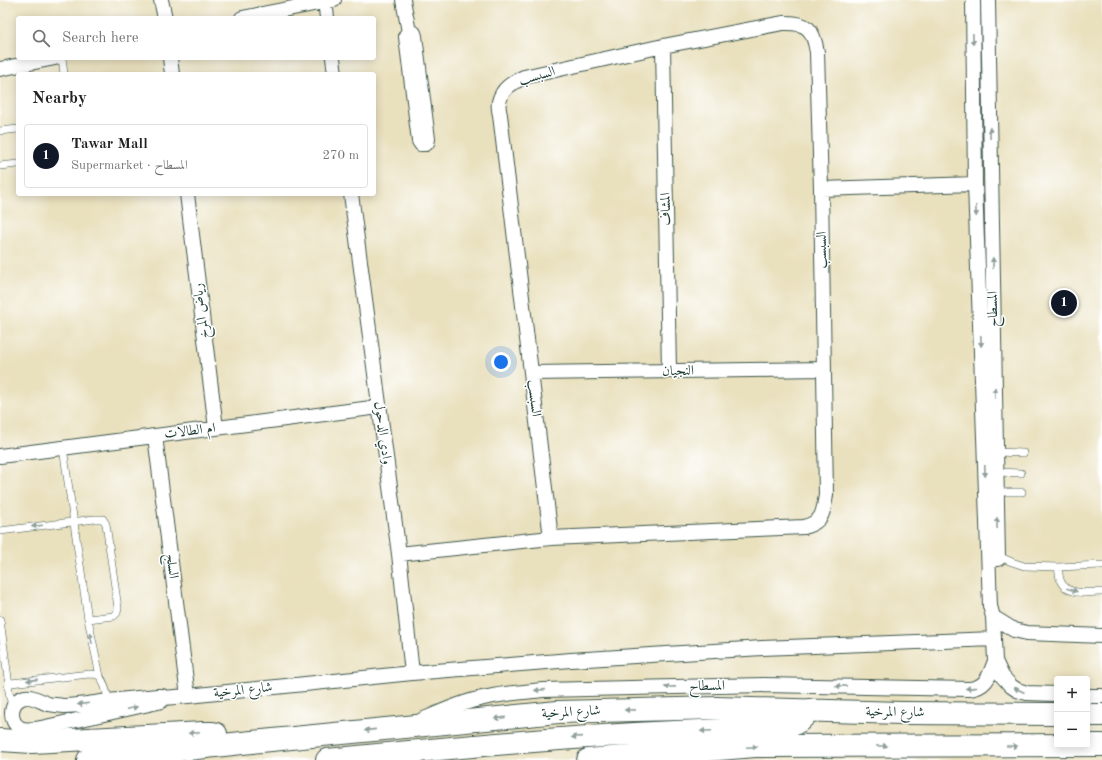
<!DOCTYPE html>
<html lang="en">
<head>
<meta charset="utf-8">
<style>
	:root { --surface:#fff; --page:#f2f2f2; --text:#222; --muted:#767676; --line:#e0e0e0; --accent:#111827 }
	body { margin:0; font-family:"Old Standard TT",Amiri,serif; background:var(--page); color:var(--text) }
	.controls { position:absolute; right:12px; bottom:12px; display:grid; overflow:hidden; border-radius:4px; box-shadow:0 2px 10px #0003 }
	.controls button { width:36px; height:36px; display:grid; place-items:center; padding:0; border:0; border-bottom:1px solid var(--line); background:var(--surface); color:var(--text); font:20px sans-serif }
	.you { position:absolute; left:501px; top:362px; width:14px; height:14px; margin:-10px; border:3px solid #fff; border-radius:50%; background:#1a73e8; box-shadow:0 0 0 6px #1a73e833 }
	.badge { display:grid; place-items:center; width:26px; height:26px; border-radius:50%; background:var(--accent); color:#fff; font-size:13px; font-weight:700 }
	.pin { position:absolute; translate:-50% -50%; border:2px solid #fff; box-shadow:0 1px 4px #0006 }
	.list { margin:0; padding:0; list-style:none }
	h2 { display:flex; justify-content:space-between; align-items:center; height:52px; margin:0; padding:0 16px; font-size:17px }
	h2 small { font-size:13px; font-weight:400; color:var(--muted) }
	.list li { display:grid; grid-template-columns:26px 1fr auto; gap:12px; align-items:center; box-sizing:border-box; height:64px; margin:0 8px 8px; padding:0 8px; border:1px solid var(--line); border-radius:4px }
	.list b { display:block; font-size:15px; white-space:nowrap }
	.list p { margin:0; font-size:13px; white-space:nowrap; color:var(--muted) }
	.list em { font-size:13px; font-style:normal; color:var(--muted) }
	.icon { flex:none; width:22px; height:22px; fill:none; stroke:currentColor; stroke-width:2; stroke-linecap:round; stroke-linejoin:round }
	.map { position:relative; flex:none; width:1102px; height:760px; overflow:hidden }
	.search { position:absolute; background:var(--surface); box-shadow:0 2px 10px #0003; left:16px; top:16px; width:360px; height:44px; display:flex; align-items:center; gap:10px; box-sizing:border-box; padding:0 14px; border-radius:4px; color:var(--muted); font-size:15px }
	.panel { position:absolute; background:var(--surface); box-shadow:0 2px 10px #0003; left:16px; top:72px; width:360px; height:124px; border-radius:4px }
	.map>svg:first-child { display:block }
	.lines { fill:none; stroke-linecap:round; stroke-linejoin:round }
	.lane-casing { stroke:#3d5549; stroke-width:8 }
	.street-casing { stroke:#3d5549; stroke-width:16 }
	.highway-casing { stroke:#3d5549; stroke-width:24 }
	.lane { stroke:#fff; stroke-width:7 }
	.street { stroke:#fff; stroke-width:14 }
	.highway { stroke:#fff; stroke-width:22 }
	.oneway { fill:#8f9e9a }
	.labels { text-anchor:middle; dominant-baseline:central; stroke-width:3; stroke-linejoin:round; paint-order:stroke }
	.street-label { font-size:14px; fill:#1f3d34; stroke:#fff }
</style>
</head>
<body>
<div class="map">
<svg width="1102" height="760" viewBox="0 0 1102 760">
	<rect width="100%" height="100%" fill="#fff"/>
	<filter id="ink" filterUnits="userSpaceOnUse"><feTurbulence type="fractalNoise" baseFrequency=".025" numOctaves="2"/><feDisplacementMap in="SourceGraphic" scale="8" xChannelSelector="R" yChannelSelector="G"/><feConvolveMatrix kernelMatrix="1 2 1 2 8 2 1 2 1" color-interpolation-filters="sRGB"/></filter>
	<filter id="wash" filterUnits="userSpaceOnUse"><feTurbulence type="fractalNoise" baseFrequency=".012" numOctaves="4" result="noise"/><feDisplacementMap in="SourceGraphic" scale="16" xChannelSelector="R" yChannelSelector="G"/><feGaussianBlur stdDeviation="0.9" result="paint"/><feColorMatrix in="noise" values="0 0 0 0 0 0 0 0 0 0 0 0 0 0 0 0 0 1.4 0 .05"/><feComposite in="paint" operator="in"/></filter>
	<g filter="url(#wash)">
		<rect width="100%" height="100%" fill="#e9e0bd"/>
	</g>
	<g filter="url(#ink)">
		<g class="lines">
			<defs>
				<path id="lane" d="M62 58 64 74
					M0 131 18 129
					M0 166 18 164
					M63 448 88 619 100 676
					M996 452 1023 453
					M996 472 1021 473
					M997 492H1022
					M0 531 95 519H103L106 524 118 608 117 613 114 616 88 619
					M996 555 1012 562 1024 566 1058 567 1102 565
					M1058 567C1059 572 1059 578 1061 582 1068 596 1089 592 1102 592
					M0 620 9 685
					M12 707 8 686 11 683 89 674C92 674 97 674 99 676 104 679 107 695 109 701"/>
				<path id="street" d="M161 0 165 18
					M325 0 327 18
					M403 0 409 32
					M973 0 975 184 990 606 993 617 995 661 1002 676 1011 686 1017 690 1027 693 1057 694
					M988 0 998 559
					M242 18 334 0
					M409 32 414 33 415 36 428 139 427 143 425 144H421L419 141 406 37V35Z
					M663 46 669 371
					M170 58 172 74
					M333 58 335 74
					M0 69 55 58
					M821 189 975 184
					M187 194 216 428
					M351 194 399 554 412 673
					M531 373 824 369
					M155 436 188 696
					M0 456 379 407
					M399 554 551 538 804 527C823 521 823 514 826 495L821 189 817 52C813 29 808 22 783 23L663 46 524 77C512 83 502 88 499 102 498 106 499 111 500 115L551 538
					M993 617 1014 630 1027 633 1102 636
					M1087 696H1102
					M163 698 161 701 158 702 41 728C35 729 26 731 20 728 9 722 9 703 22 698 30 694 40 701 48 704 53 705 58 705 63 706 78 706 94 703 109 701 125 699 141 698 157 696H162L163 698 188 696 412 673 571 660 762 648 994 639
					M422 720C443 711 465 701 488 697 506 693 525 692 543 690L764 685 969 689C987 687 989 676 995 661"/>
				<path id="highway" d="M1087 715H1102
					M0 740 32 742 203 733H212L216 734
					M88 760 242 743 558 712 717 708 902 713 1057 714
					M327 760C424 750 521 741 619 735 674 731 729 731 785 727 797 724 801 721 809 710
					M588 760 755 746 1102 745"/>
			</defs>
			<use href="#lane" class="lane-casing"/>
			<use href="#street" class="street-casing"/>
			<use href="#highway" class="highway-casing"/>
			<use href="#lane" class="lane"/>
			<use href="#street" class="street"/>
			<use href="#highway" class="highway"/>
		</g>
		<defs><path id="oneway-solid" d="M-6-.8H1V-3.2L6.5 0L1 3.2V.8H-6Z"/></defs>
		<g class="oneway">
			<use href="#oneway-solid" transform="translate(973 39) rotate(89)"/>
			<use href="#oneway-solid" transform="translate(990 133) rotate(-91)"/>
			<use href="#oneway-solid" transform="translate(976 211) rotate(88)"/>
			<use href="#oneway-solid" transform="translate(993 263) rotate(-91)"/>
			<use href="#oneway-solid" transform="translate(981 341) rotate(88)"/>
			<use href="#oneway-solid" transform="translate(995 393) rotate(-91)"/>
			<use href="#oneway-solid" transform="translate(985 471) rotate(88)"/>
			<use href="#oneway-solid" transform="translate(997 523) rotate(-91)"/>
			<use href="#oneway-solid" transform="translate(37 526) rotate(173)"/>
			<use href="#oneway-solid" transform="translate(1072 590) rotate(18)"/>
			<use href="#oneway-solid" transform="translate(91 638) rotate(-101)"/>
			<use href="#oneway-solid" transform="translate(32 680) rotate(174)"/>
			<use href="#oneway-solid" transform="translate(841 686) rotate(-179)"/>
			<use href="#oneway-solid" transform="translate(670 687) rotate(179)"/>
			<use href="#oneway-solid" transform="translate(971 688) rotate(174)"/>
			<use href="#oneway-solid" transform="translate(540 690) rotate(176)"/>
			<use href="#oneway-solid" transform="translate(1019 690) rotate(-156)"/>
			<use href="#oneway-solid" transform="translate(83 704) rotate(173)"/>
			<use href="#oneway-solid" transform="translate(132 708) rotate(-13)"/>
			<use href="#oneway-solid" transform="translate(630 710) rotate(179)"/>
			<use href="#oneway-solid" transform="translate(500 718) rotate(174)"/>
			<use href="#oneway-solid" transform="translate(370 730) rotate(174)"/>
			<use href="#oneway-solid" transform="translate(706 731) rotate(177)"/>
			<use href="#oneway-solid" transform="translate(194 733) rotate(177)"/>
			<use href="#oneway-solid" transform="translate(577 737) rotate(176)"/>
			<use href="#oneway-solid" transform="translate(882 746)"/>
			<use href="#oneway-solid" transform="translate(1012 746)"/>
			<use href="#oneway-solid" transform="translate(752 747) rotate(-3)"/>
		</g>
	</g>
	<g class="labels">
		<g class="street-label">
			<text transform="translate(537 76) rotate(-16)">السبسب</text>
			<text transform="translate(666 209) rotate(-91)">المشاف</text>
			<text transform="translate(822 250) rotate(-91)">السبسب</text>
			<text transform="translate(993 309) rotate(-91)">المسطاح</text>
			<text transform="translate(201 311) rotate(-97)">رياض المرخ</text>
			<text transform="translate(678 371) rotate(-1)">النجيان</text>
			<text transform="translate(534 398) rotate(83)">السبسب</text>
			<text transform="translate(190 431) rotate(-7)">ام الطالات</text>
			<text transform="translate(383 433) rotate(82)">وادي الدحول</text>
			<text transform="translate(172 566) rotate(83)">السلج</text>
			<text transform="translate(707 686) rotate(-1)">المسطاح</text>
			<text transform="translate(243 690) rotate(-6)">شارع المرخية</text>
			<text transform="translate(571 712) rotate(-3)">شارع المرخية</text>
			<text transform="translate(895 712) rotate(1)">شارع المرخية</text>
		</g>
	</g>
</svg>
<div class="controls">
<button>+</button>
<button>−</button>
</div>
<div class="you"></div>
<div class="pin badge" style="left:1064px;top:303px">1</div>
<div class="search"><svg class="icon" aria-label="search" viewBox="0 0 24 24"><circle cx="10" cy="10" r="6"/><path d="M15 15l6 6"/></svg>Search here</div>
<section class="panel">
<h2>Nearby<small></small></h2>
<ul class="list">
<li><span class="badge">1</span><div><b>Tawar Mall</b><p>Supermarket · المسطاح</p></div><em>270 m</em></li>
</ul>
</section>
</div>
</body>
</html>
